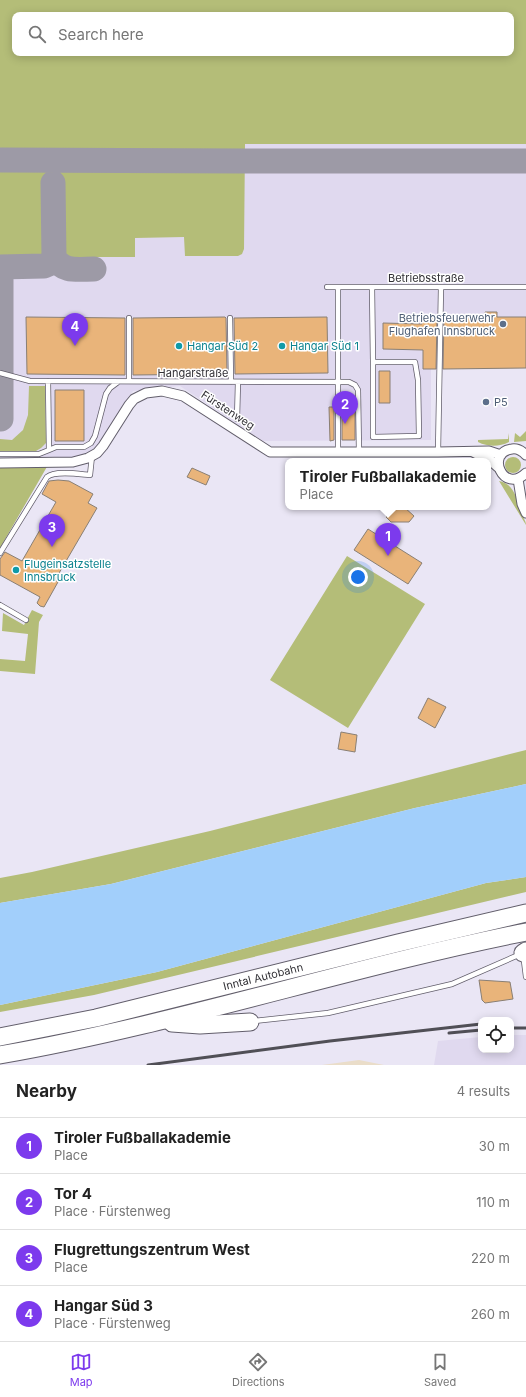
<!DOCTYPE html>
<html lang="en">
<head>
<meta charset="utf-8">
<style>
	:root { --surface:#fff; --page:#f2f2f2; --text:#222; --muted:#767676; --line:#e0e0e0; --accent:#7c3aed }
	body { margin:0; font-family:Inter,sans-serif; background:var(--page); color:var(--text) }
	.controls { position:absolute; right:12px; bottom:12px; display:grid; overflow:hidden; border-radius:8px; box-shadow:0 2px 10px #0003 }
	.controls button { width:36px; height:36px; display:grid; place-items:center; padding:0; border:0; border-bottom:1px solid var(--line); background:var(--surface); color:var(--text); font:20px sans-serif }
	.you { position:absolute; left:358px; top:577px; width:14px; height:14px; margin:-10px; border:3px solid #fff; border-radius:50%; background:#1a73e8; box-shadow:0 0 0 6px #1a73e833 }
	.badge { display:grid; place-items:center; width:26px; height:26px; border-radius:50%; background:var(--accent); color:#fff; font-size:13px; font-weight:700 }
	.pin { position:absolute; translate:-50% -33px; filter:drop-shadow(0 1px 2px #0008) }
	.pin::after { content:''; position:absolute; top:21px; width:14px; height:12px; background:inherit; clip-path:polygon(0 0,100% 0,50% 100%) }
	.popup { position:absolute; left:285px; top:458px; width:206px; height:52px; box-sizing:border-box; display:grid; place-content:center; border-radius:8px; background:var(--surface); filter:drop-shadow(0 1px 3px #0005); font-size:13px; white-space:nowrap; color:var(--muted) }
	.popup b { font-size:15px; color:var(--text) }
	.popup::after { content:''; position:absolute; left:50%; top:100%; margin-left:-8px; border:8px solid transparent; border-top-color:var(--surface) }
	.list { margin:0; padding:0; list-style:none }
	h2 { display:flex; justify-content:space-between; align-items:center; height:52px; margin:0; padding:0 16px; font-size:17px }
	h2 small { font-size:13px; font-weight:400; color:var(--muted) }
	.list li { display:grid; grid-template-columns:26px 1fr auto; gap:12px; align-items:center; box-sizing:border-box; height:56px; padding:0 16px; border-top:1px solid var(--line) }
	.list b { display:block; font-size:15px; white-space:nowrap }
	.list p { margin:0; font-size:13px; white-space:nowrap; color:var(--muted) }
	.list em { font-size:13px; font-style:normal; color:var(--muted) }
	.icon { flex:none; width:22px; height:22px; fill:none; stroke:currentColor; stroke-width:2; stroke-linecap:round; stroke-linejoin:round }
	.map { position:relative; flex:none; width:526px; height:1065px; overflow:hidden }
	.search { position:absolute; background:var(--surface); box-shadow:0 2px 10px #0003; left:12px; right:12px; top:12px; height:44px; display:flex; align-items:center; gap:10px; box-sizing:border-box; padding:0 14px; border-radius:8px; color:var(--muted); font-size:15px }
	.sheet { height:276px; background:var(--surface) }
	nav { display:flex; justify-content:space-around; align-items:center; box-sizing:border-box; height:56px; border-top:1px solid var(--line); background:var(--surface); font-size:11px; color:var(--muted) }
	nav a { display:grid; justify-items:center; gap:2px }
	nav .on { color:var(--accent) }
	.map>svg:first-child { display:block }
	.built { fill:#e0d9ef; fill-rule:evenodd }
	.industrial { fill:#eaddc9 }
	.green { fill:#b4bd78; fill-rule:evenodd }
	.water { fill:#a2cffb }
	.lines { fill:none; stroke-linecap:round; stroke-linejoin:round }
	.taxiway { stroke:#9d9aa6; stroke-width:25 }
	.building { fill:#e9b47a; stroke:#897f74 }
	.lane-casing { stroke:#625e6b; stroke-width:6 }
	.street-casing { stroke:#625e6b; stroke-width:11 }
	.highway-casing { stroke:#625e6b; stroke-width:19 }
	.lane { stroke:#fff; stroke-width:4.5 }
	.street { stroke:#fff; stroke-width:9 }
	.highway { stroke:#fff; stroke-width:17 }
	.rail { stroke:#504f56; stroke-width:3 }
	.service-dot { fill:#5c6f8a; stroke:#fff; stroke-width:1.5 }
	.culture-dot { fill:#0f9aa8; stroke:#fff; stroke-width:1.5 }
	.labels { text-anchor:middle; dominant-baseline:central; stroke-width:3; stroke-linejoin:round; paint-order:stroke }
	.street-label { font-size:11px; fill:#313035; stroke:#fff }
	.service-label { font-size:11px; fill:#4e5e75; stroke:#fff; text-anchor:end }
	.culture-label { font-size:11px; fill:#0d838f; stroke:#fff; text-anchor:start }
</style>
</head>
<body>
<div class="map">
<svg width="526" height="1065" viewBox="0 0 526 1065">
	<rect width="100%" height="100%" fill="#eae6f5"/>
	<path class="built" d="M0 0H526V368L431 369V440L263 441 180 386 133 391 98 449 77 460H0ZM15 15H511V53H15Z
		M511 1035H526V1065H434L438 1041 481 1037V1050H511Z"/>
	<path class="industrial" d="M359 1060 384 1065H322Z"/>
	<path class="green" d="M0 0H526V144H245L244 249 242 254 238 256H185L184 237 135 238V257H0ZM15 15H511V53H15Z
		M29 386H45L46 443 41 448 36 451H0V439L12 440 23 430 28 415Z
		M526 431V441L514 442 515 433 520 437Z
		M509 433V442C499 447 488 447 478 442V440L508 439Z
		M505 465a8 8 0 1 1 16 0a8 8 0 1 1-16 0Z
		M0 464 48 465 0 548Z
		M499 481C516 484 517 503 523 516 524 520 526 521 526 525Z
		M347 556 425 604 348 728 270 680Z
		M32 610 43 615 39 622 35 674 0 671V659L25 661 28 634 2 631 3 613 24 625Z
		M526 750V784L415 808 111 884 0 903V878L32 872 210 831Z
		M526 877V892L94 995 0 1012V1005L157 972 486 883Z"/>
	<path class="water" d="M526 784V877L486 883 157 972 0 1005V903L111 884 415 808Z"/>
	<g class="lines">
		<path class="taxiway" d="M0 160 245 161H526
			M53 183 54 257C62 273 79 269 94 269
			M0 267 44 266 51 263 54 257
			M1 278V419"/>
	</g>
	<path class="building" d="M485 312H497V317H526V368L443 369 444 318 486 317Z
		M26 317 125 318V375L27 374Z
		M225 317 226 318 227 374 133 375V318Z
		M327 317 328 373 235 374 234 318Z
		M422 318H437L436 369H423V350L383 349V323L422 324Z
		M379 371H390V403H379Z
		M55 390H84V441H55Z
		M329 407H334V440L330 441Z
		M342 407H355V440H342Z
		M192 468 210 476 206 485 187 477Z
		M58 480 69 481 93 494 88 503 97 508 55 580 58 582 44 607 40 606 37 603 40 597 0 575V559L5 552 22 561 56 502 42 494 49 481Z
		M396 507H404L414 516 409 522H391L386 517Z
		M368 529 422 563 408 584 354 550Z
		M428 698 446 707 435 728 418 718Z
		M341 732 357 735 355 752 338 749Z
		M479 980 510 982 513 999 485 1003 482 1000Z"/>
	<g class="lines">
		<defs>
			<path id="lane" d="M327 287H526
				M372 287 373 362H415L418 380 419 436 373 437V362
				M230 318 231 382
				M0 373 30 381 349 382 355 385 358 390 359 452
				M48 381 49 450 56 447H84L91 443 95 436 106 394 110 388 118 382
				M129 381V318
				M237 419 238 382
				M338 452V287
				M438 452 441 287
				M0 454H39L49 450
				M0 553 47 477C55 470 79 474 90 475L92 456
				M0 605 26 620
				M254 1021 328 1013 452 984 523 953 526 977"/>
			<path id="street" d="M473 452 491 461 499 468
				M526 455C522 451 518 448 512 449 485 452 503 495 526 473
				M0 463 73 462 88 458 97 453 103 446 129 405 134 399 146 393 162 391 183 396 270 452H438L489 451 501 455
				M518 479 522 504 526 513"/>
			<g id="highway">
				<path d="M523 953 526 951"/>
				<path d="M172 1023 200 1025 250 1022"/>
				<path id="s1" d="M0 1037 96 1018 398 943 526 913"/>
				<path d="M0 1055C178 1024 349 967 526 932"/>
			</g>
		</defs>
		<use href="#lane" class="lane-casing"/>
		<use href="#street" class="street-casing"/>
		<use href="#highway" class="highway-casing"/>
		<use href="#lane" class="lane"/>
		<use href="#street" class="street"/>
		<use href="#highway" class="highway"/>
		<path class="rail" d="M511 1028H526
			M449 1033 481 1030
			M148 1065 330 1041 481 1024"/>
	</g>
	<g class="service-dot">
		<circle cx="503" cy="324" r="4"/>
		<circle cx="486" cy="402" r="4"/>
	</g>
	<g class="culture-dot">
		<circle cx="179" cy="346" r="4"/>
		<circle cx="282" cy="346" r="4"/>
		<circle cx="16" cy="570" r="4"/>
	</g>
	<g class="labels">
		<g class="street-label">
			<text x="426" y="278">Betriebsstraße</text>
			<text x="193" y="373">Hangarstraße</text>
			<text transform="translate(228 410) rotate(33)">Fürstenweg</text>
			<text stroke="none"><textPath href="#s1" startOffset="270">Inntal Autobahn</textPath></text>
		</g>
		<g class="service-label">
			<text x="495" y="318">Betriebsfeuerwehr<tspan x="495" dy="13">Flughafen Innsbruck</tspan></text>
			<text x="494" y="402" text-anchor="start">P5</text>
		</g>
		<g class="culture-label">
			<text x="187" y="346">Hangar Süd 2</text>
			<text x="290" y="346">Hangar Süd 1</text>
			<text x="24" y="564">Flugeinsatzstelle<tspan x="24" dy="13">Innsbruck</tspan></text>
		</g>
	</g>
</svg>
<div class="controls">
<button><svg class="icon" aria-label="locate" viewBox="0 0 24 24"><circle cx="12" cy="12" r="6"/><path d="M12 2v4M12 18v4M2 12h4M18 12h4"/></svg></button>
</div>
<div class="you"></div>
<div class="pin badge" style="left:388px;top:556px">1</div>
<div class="popup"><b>Tiroler Fußballakademie</b>Place</div>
<div class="pin badge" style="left:345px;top:424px">2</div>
<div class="pin badge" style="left:52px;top:547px">3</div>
<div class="pin badge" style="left:75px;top:346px">4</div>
<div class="search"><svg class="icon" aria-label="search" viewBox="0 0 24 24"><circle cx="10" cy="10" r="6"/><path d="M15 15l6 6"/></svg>Search here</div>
</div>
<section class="sheet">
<h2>Nearby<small>4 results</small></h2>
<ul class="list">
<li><span class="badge">1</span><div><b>Tiroler Fußballakademie</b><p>Place</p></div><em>30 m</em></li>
<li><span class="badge">2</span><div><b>Tor 4</b><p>Place · Fürstenweg</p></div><em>110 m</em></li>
<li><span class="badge">3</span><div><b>Flugrettungszentrum West</b><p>Place</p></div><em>220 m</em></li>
<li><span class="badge">4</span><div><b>Hangar Süd 3</b><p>Place · Fürstenweg</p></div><em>260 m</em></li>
</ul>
</section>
<nav>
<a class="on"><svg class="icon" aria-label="map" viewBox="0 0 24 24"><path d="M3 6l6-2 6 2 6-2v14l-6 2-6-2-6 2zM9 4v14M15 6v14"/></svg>Map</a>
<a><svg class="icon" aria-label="directions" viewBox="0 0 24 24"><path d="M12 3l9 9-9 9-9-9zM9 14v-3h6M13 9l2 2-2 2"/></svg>Directions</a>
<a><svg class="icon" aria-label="saved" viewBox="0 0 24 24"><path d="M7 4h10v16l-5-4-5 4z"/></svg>Saved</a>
</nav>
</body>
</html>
